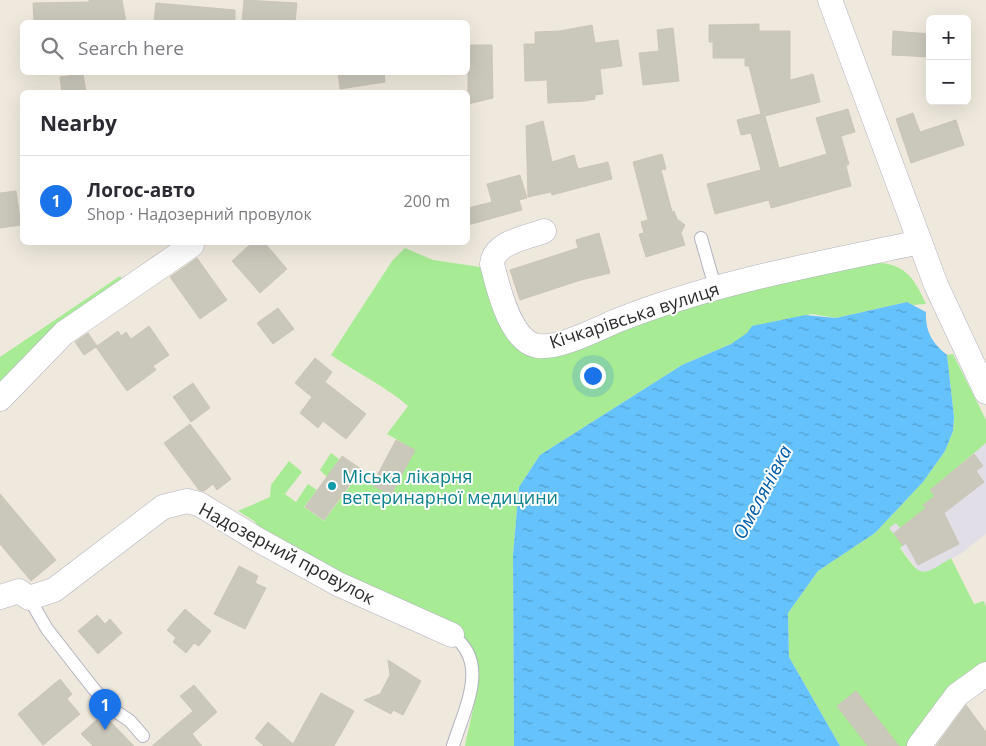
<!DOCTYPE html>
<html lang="en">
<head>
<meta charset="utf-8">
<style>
	:root { --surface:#fff; --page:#f7f7f7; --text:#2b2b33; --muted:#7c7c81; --line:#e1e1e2; --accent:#1a73e8 }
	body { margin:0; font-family:"Open Sans",sans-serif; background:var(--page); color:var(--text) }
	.controls { position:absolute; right:15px; top:15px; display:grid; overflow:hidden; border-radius:8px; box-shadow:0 5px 20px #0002 }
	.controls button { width:45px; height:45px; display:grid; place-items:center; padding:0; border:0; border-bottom:1px solid var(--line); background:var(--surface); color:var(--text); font:25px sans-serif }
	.you { position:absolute; left:592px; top:375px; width:18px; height:18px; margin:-12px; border:4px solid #fff; border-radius:50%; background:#1a73e8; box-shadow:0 0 0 8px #1a73e833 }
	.badge { display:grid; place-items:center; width:32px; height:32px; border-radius:50%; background:var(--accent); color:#fff; font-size:16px; font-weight:700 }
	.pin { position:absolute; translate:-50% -41px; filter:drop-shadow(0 1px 2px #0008) }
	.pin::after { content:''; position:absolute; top:26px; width:18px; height:15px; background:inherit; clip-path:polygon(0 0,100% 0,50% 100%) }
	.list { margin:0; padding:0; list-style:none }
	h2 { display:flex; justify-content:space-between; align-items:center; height:65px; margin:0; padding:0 20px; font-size:21px }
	h2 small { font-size:16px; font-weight:400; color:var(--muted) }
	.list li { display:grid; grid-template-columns:32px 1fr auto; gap:15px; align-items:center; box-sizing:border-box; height:90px; padding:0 20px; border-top:1px solid var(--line) }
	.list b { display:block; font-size:19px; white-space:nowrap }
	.list p { margin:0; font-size:16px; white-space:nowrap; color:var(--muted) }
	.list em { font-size:16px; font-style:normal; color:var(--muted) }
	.icon { flex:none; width:28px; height:28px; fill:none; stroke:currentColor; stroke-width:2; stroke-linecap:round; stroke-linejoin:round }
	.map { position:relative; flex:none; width:986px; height:746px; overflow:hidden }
	.search { position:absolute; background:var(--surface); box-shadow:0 5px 20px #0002; left:20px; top:20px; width:450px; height:55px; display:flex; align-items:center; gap:12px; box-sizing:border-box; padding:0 18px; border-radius:8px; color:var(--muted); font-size:19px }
	.panel { position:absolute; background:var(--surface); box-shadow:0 5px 20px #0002; left:20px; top:90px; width:450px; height:155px; border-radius:8px }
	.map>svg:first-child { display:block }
	.industrial { fill:#e2dee7 }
	.grass { fill:#a7eb94 }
	.water { fill:url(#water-ripples) }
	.building { fill:#cac7bb; stroke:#cbc6b6 }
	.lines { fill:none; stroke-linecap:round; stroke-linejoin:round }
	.service-casing { stroke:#b1b2c1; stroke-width:14 }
	.minor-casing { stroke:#b1b2c1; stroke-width:25 }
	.service { stroke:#fff; stroke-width:12 }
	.minor { stroke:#fff; stroke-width:24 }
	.culture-dot { fill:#0f9aa8; stroke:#fff; stroke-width:2 }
	.labels { text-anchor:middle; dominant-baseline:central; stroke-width:4; stroke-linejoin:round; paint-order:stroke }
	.street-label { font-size:18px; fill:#2c2c2c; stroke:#fff }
	.culture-label { font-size:18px; fill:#0d838f; stroke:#fff; text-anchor:start }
	.water-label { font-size:19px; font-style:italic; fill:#005dac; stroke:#fff }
</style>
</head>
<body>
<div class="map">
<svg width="986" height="746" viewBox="0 0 986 746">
	<defs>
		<pattern id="water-ripples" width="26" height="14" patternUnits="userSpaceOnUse" patternTransform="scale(1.25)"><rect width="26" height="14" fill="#65c2fc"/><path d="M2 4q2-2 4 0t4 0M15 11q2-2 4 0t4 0" fill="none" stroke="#539ecc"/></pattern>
	</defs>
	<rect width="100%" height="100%" fill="#efe9dd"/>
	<path class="industrial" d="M986 443V534L963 552 929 572H920L900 547 903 546 889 528 896 522 900 528 923 505 930 490 940 480Z"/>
	<path class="grass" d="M405 248 433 260 487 268 524 349 794 275 881 263C907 265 916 282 926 304L913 305 907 302 836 318 812 314 772 322 731 344 682 365 540 455 519 487 513 555 514 746H465C471 712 490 665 463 636L339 578 325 563 264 533 254 521 238 511 270 497 271 485 289 461 302 472 285 494 296 502 308 484 317 490 304 507 324 521 358 475 391 495 415 450 387 434 408 406C385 386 357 373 331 355L392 261Z
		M120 276 122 279 0 392V357Z
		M953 354 986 420V443L930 490 935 496 924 505 926 508 900 528 896 523 889 528 903 545 900 548C921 577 920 578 951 558L974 604 984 601 986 607V668L911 746H840L789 657 788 613 818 571 875 533 923 482 945 451 953 431 954 417 947 355Z
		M331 453 339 459 327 477 320 470Z"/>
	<path class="water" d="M907 302 926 312C925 331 932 343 947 355L954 417 953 431 945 451 923 482 875 533 818 571 788 613 789 657 840 746H514L513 555 519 487 540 455 682 365 731 344 747 333 752 326 805 315 836 318Z"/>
	<path class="building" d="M89 0H122L126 22H34L33 3 89 2Z
		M244 0 297 3 295 22H242Z
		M156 3 235 10V22H154Z
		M759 24V31H790V80L813 74 820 102 765 116 779 168 827 154 816 118 848 109 855 132 841 136 849 164 846 166 851 186 771 208 769 200 715 214 707 184 761 170 751 133 741 135 737 120 761 114 749 66H745V58H713V42H709V25Z
		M592 25 595 43 618 40 622 66 600 69 603 94 595 95V99L585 101 548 103 547 80 525 81 524 44H535V32L560 31Z
		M673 28 679 81 643 85 639 53 659 51 657 30Z
		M893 31 930 34V57L892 55Z
		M468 45H492L493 98 468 104Z
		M338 72H384L385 82 340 89Z
		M83 74 86 92H62L60 77Z
		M913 113 920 132 956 120 964 145 911 163 896 119Z
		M543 121 552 162 574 155 578 169 608 162 612 179 552 195 551 192 528 197 526 126Z
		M662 154 666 169 661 170 672 212 674 211 677 219 685 225 681 233 685 245 646 257 639 234 644 233 641 222 648 220 633 162Z
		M520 175 527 198 519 200 522 210 468 225V208L492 202 487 184Z
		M16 191 21 225 0 228V193Z
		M599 233 610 273 581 280 520 300 510 270 578 248 576 240Z
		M253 242H264L287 269 260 293 232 261Z
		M197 258 227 300 200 319 170 277Z
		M278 308 294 329 273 344 257 323Z
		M149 326 169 355 153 366 156 370 127 391 96 347 84 355 75 342 88 333 97 346 118 331 121 336 126 332 131 339Z
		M315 358 332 372 325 382 366 414 346 439 323 421 318 428 300 413 312 397 295 383Z
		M193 383 210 408 191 422 173 397Z
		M190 424 231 479 217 490 213 484 204 491 199 490 164 443Z
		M396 440 415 450 391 495 372 485Z
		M974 454 983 466 976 471 984 482 944 513 959 544 918 565 906 543 903 546 894 533 926 508 923 505 935 496 930 490Z
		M342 456 361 469 324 520 305 507Z
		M0 494 56 560 31 581 0 544Z
		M239 566 258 576 255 583 266 588 245 629 214 614Z
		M185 609 211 631 199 646 194 643 186 653 173 642 176 638 167 630Z
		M97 615 105 624 110 619 122 633 98 654 78 631Z
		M388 660 421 681 403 715 393 710 391 714 364 700 380 694 390 675Z
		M60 679 72 694 67 699 80 714 43 745 18 714Z
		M194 685 217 712 192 734 202 746H152L193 711 180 696Z
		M856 691 899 746H868L837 706Z
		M321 693 354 711 334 746H264L255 738 268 722 293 744Z
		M966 705 986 732V746H936Z
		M103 714 134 746H93L81 734Z"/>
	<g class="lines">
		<defs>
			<path id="service" d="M701 238 715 287
				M29 598 47 629 93 688 111 708 130 721 143 736
				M452 635C491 663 464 709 453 746"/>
			<path id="minor" d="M830 0 936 285 986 392
				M544 231C526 238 494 242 492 264 498 287 510 342 538 346 559 349 597 329 616 321 714 282 817 264 920 242
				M0 399 64 333 192 245
				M0 597 19 591 29 598 54 590 163 507 187 501 199 504 255 538 338 584 452 635
				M919 746 957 695 986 674"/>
		</defs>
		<use href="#service" class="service-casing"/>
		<use href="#minor" class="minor-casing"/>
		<use href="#service" class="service"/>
		<use href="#minor" class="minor"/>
	</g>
	<circle class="culture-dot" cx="332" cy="486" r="5"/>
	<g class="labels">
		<g class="street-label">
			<text transform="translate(634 315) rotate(-18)">Кічкарівська вулиця</text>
			<text transform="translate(287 553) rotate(28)">Надозерний провулок</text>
		</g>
		<g class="culture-label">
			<text x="342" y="476">Міська лікарня<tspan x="342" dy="21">ветеринарної медицини</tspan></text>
		</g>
		<g class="water-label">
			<text transform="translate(762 492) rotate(-62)">Омелянівка</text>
		</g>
	</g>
</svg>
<div class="controls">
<button>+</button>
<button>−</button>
</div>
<div class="you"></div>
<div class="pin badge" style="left:105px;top:730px">1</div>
<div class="search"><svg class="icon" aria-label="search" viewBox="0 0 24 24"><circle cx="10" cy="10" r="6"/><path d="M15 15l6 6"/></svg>Search here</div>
<section class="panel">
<h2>Nearby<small></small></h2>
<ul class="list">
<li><span class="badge">1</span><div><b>Логос-авто</b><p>Shop · Надозерний провулок</p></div><em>200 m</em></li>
</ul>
</section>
</div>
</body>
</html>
